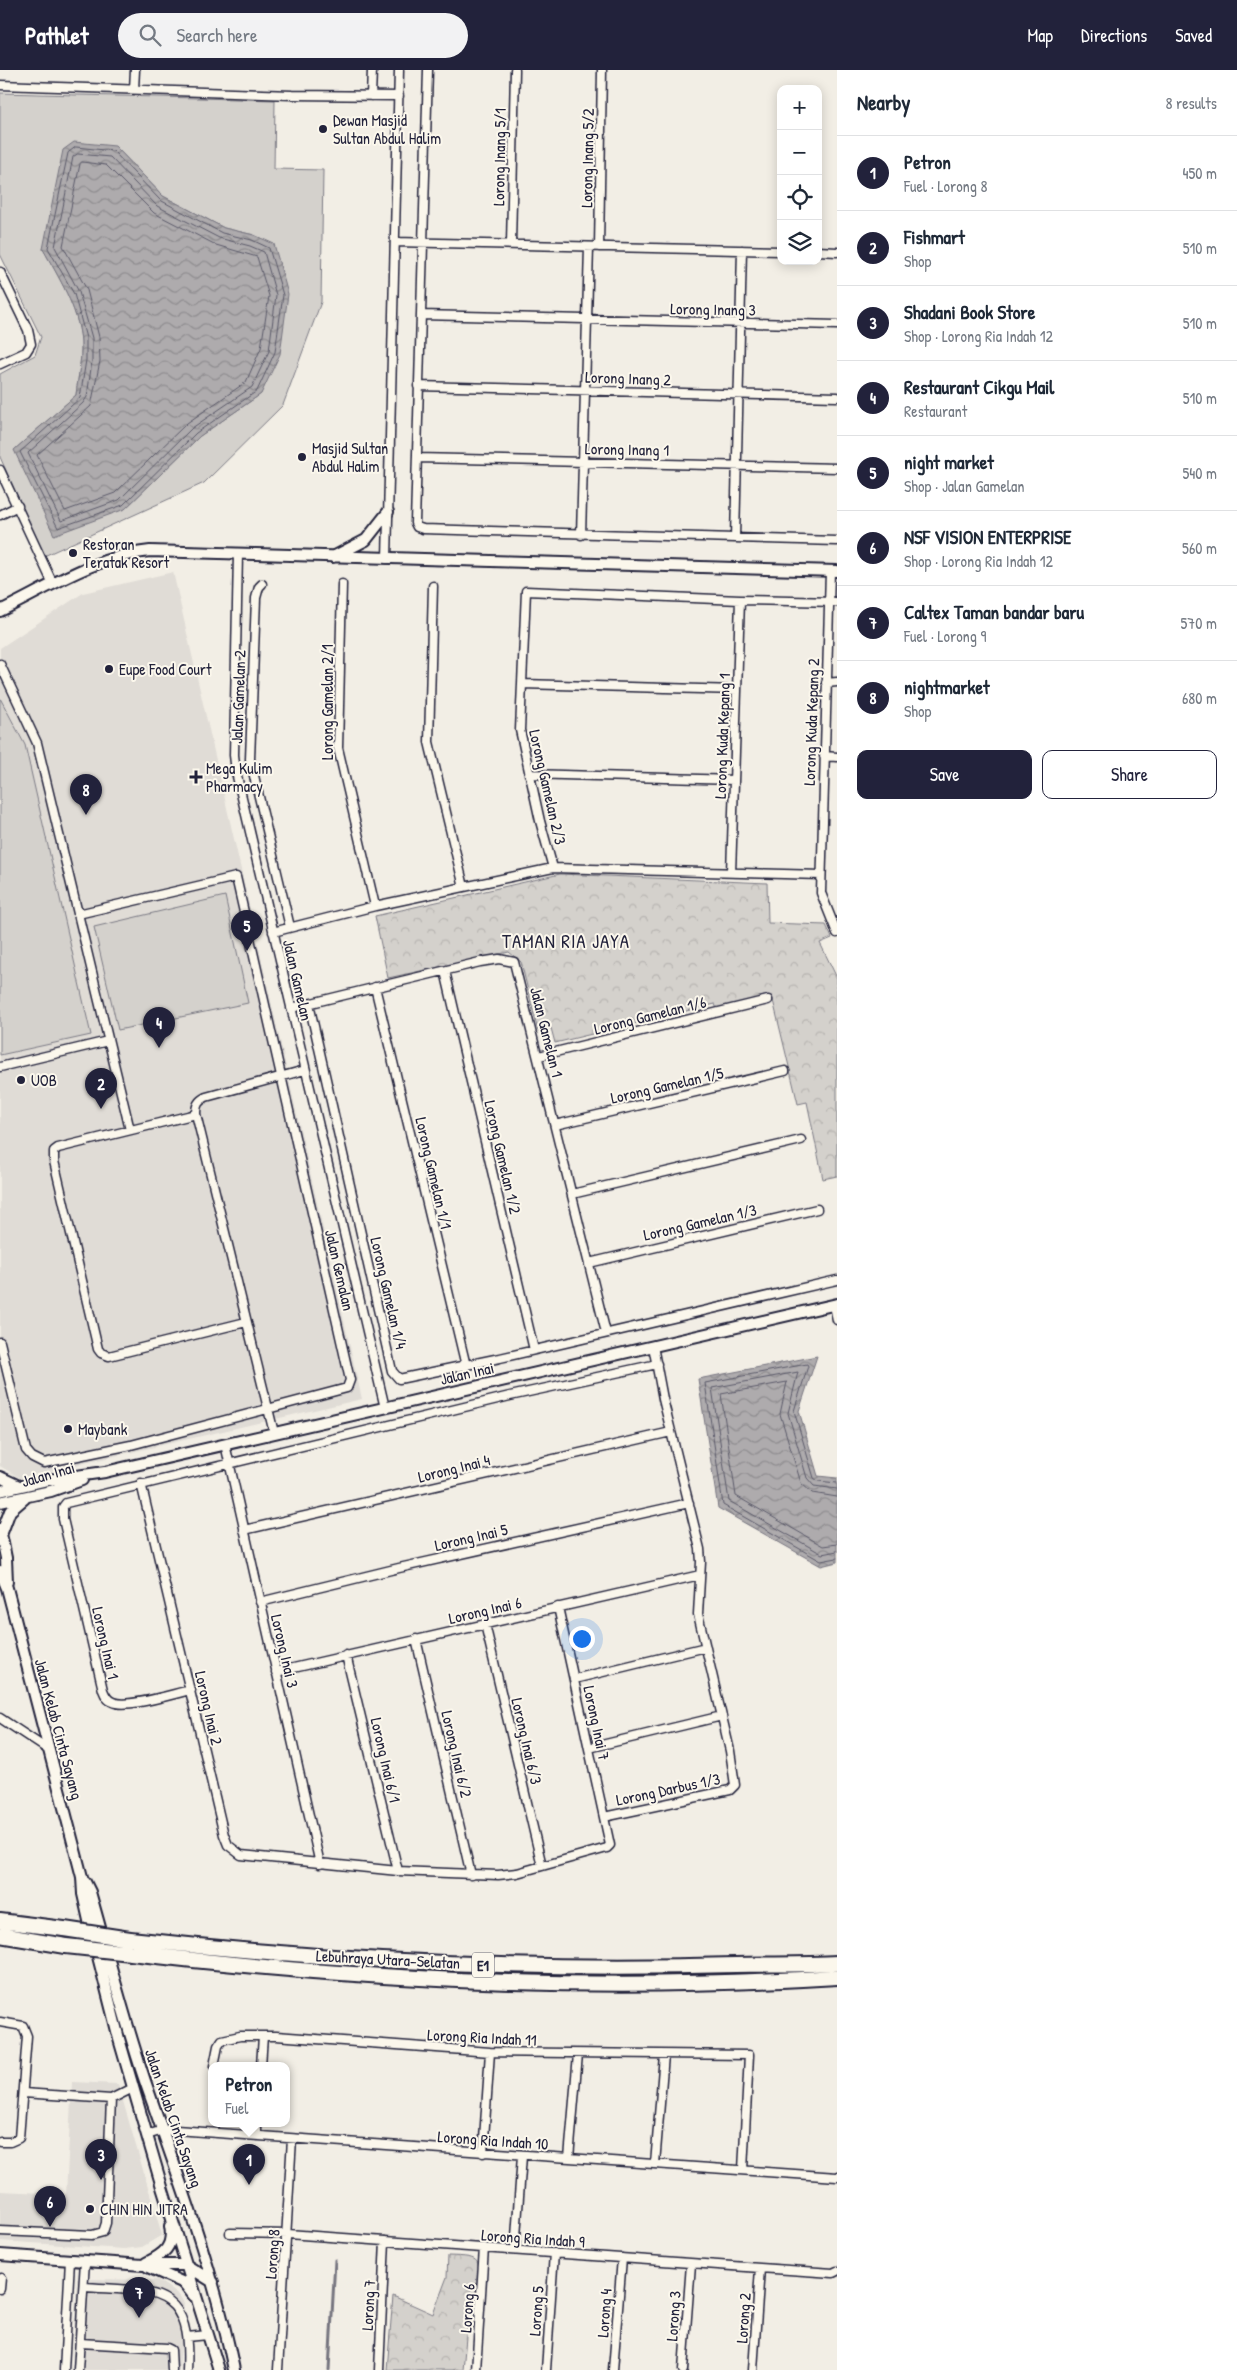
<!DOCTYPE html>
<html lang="en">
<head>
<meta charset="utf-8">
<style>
	:root { --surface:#fff; --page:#f2f2f3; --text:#1f2937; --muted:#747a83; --line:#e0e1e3; --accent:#22223b }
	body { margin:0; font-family:"Patrick Hand",sans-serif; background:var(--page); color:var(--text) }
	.controls { position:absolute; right:15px; top:15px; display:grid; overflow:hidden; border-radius:10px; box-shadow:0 2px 12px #0003 }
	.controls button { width:45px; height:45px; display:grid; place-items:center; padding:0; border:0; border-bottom:1px solid var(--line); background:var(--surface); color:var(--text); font:25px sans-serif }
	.you { position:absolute; left:581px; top:1568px; width:18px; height:18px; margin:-12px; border:4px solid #fff; border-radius:50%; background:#1a73e8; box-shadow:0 0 0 8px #1a73e833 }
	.badge { display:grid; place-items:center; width:32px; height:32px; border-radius:50%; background:var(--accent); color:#fff; font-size:16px; font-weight:700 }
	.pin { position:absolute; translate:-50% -41px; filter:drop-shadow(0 1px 2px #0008) }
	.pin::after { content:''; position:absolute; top:26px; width:18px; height:15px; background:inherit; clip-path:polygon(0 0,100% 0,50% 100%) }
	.popup { position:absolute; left:208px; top:1992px; width:82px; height:65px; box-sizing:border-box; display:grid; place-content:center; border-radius:10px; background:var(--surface); filter:drop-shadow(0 1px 4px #0005); font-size:16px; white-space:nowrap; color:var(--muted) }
	.popup b { font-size:19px; color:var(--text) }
	.popup::after { content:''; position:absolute; left:50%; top:100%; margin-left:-10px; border:10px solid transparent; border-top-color:var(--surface) }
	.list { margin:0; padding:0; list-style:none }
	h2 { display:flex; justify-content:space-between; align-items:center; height:65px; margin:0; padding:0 20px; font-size:21px }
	h2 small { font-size:16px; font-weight:400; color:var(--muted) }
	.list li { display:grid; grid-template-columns:32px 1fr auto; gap:15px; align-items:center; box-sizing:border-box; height:75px; padding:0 20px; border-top:1px solid var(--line) }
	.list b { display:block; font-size:19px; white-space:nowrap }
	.list p { margin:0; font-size:16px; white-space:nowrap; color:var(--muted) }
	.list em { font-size:16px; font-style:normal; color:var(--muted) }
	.actions { display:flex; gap:10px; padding:15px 20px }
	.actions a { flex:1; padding:11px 0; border:1px solid var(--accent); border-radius:10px; text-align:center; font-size:18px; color:var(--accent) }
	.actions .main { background:var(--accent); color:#fff }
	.icon { flex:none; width:28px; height:28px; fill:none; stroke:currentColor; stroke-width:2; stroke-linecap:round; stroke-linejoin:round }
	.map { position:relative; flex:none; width:837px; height:2300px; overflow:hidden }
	header { display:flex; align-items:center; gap:30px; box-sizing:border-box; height:70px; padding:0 25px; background:var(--accent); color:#fff }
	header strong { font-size:24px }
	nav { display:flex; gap:28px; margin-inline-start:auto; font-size:18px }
	.search { width:350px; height:45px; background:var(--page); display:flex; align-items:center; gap:12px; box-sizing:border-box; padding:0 18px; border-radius:28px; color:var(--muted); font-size:19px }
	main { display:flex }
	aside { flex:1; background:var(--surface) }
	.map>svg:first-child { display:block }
	.built { fill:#e0dcd6 }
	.green { fill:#d4d1cc; stroke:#7b7a84; fill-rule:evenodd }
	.forest { fill:url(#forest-crowns); stroke:#7b7a84 }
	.water { fill:url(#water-waves); stroke:#76747f }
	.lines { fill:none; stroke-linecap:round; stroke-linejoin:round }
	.shore { stroke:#5a5969; stroke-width:1 }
	.stream { stroke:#76747f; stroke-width:3 }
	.street-casing { stroke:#22223b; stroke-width:11 }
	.secondary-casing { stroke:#22223b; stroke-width:14 }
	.highway-casing { stroke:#22223b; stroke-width:18 }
	.street { stroke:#fbf7ec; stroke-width:8 }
	.secondary { stroke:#fbf7ec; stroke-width:10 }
	.highway { stroke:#fbf7ec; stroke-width:14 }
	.highway-bridge-casing { stroke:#22223b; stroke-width:18; stroke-linecap:butt }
	.highway-bridge { stroke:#fbf7ec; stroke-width:14 }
	.poi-dot { fill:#22223b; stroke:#fbf7ec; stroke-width:2 }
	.labels { text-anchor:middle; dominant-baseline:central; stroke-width:4; stroke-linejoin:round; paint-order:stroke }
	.shield { fill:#fbf7ec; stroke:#636270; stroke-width:1 }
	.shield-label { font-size:15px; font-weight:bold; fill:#22223b }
	.poi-label { font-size:16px; fill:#22223b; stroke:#fbf7ec; text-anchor:start }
	.street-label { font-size:16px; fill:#22223b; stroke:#fbf7ec }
	.quarter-label { font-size:19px; letter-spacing:1px; fill:#22223b; stroke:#fbf7ec }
</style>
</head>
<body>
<header>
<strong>Pathlet</strong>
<div class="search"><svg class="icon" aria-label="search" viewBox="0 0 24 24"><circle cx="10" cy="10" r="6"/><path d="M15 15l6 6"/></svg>Search here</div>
<nav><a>Map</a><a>Directions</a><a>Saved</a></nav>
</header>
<main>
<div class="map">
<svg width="837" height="2300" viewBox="0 0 837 2300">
	<defs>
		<pattern id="forest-crowns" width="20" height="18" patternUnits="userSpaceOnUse" patternTransform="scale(1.25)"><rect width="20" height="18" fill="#d4d1cc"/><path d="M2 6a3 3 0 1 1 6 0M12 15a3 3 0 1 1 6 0" fill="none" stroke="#b6b3b0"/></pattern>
		<pattern id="water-waves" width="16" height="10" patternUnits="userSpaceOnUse" patternTransform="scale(1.25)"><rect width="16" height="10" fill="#aeabad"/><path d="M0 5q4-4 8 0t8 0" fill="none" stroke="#8d8b8e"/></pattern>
	</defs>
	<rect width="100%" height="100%" fill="#f2eee5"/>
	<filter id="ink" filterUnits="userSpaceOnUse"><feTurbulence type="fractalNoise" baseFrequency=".02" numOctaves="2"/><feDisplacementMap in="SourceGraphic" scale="10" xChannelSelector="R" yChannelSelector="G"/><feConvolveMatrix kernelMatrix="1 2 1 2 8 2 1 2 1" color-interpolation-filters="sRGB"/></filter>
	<g filter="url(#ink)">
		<path class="built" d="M173 502 362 1329 20 1408 0 1396V985L90 965 25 675 0 628V578L83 523Z
			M72 2012 118 2014 162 2165 142 2177 124 2179 0 2171V2121L66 2124Z
			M77 2209 158 2210 179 2225 184 2233 179 2300H72Z"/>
		<path class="green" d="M0 23 275 30 274 99 323 100 321 232 283 335 204 413 44 486 0 387V304L35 285 41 267 0 184ZM115 76 163 126 224 158 254 165 261 324 200 366 125 439 14 380 76 325C78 307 82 289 81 271 78 238 59 208 43 179Z
			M0 628 25 675 91 965 0 985Z
			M225 826 248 933 118 960 94 857Z"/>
		<path class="forest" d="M560 804 767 813 768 853 826 855 832 868 820 873 837 908V1106L823 1109 807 1032 798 1034 772 926 717 939 715 934 555 973 551 958 538 961 521 892 509 882 388 908 375 846Z
			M448 2186C484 2187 479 2188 478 2223H470L463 2300H387L393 2226 433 2244 447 2207Z"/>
		<path class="water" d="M74 72 115 76 163 126 224 158 254 165 274 174 288 224 280 284 261 324 200 366 125 439 54 465 14 380 76 325C78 307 82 289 81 271 78 238 59 208 43 179L63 80Z
			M817 1286 799 1341 818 1406 837 1408V1492L821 1496 718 1438 698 1309Z"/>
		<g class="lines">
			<path class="shore" d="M76 77 113 81 160 130 222 163 252 170 269 178 283 225 275 282 257 321 196 363 123 435 58 458 20 382 80 328 86 290V268L74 224 48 178 68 83Z
				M78 84 110 87 157 136 219 168 250 176 264 182 276 225 269 281 252 317 192 358 119 430 61 451 28 383 83 333 87 327 92 291V268L79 222 55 177 73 87Z
				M82 92 106 95 154 143 216 175 257 187 269 226 261 278 246 312 187 353 115 423 65 441 37 385 91 336 100 291 99 267 87 220 63 176 80 94Z
				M837 1413 818 1411 814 1408 794 1341 808 1296 807 1294 705 1313 723 1435 821 1491 837 1488
				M837 1419 814 1416 807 1408 788 1343 798 1302 712 1318 729 1431 822 1484 837 1481
				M837 1427 812 1423 801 1413 780 1344 787 1312 721 1324 736 1426 823 1476 837 1474"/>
			<path class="stream" d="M329 2300 335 2190"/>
			<defs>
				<path id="street" d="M428 0 415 453 417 457 423 459 837 471
					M0 15 292 25 399 26
					M134 19 135 0
					M371 26 372 0
					M395 172 781 181
					M511 174 515 0
					M599 177 602 0
					M818 181 837 182
					M0 202 28 260 31 274 26 282 0 294
					M421 245 837 255
					M418 316 837 327
					M417 388 837 398
					M0 400 53 514
					M0 445 18 436
					M581 465 589 177
					M735 468 742 180
					M238 484 234 685 236 702 385 1338
					M387 489 399 0
					M830 501 821 823 837 863
					M262 514 259 517 256 528 250 689 290 857
					M342 514 338 678 375 836
					M433 516 429 672 464 817
					M0 594 37 673 130 1060
					M826 613 837 612
					M522 614 737 620
					M824 686 837 687
					M529 704 734 710
					M553 798 540 751 520 660 526 521 740 530 837 532
					M731 803 740 530
					M273 862 375 836 553 798 821 805
					M445 901 534 1280
					M375 917 466 1296
					M309 934 392 1301 399 1309 500 1288 837 1210
					M291 938 480 892 499 889 514 892 606 1263
					M539 986 768 930
					M0 997 108 971
					M196 1044 58 1078 54 1081V1091L98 1279 101 1283 109 1286 246 1252
					M555 1055 785 1001
					M572 1124 801 1070
					M589 1193 817 1139
					M834 1235 837 1250
					M0 1272 26 1380 32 1387 44 1393 131 1375 347 1318 350 1310 236 807 78 844
					M274 1363 196 1044C196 1035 198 1031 206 1027L305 1000
					M225 1374 320 1794
					M141 1413 224 1765 228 1775 241 1785 398 1801 498 1805 517 1803 607 1778 610 1775 558 1537
					M244 1460 671 1362
					M260 1532 399 1498 689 1433
					M485 1554 542 1796
					M416 1569 471 1805
					M346 1585 398 1801
					M276 1602 700 1505
					M574 1609 706 1577
					M191 1620C175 1623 127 1639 113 1632 107 1630 105 1625 103 1620L63 1449V1437L66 1433 510 1326 657 1294
					M0 1648 50 1681
					M589 1678 722 1646
					M604 1747 730 1720 735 1715 730 1681 698 1544 701 1492 700 1479 663 1329 653 1276
					M0 1952 23 1956 27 1966 19 2068 10 2072H0
					M214 1996 218 1976 222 1970 240 1966H276L490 1982 749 1985 743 2100
					M261 1996 263 1966
					M23 2023 111 2029 133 2018
					M147 2065 163 2060H176L837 2107
					M257 2066V2054
					M483 2083 490 1982
					M569 2088 578 1984
					M655 2094 664 1985
					M0 2161 92 2165 103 2162 106 2153 111 2029
					M230 2163 288 2164 760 2198 833 2203 837 2201
					M515 2180 522 2086
					M84 2217C152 2222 192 2213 187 2300
					M0 2219 1 2208
					M187 2267 208 2265
					M80 2273 167 2278 171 2280 172 2300
					M64 2300 70 2190
					M78 2300 85 2191
					M278 2300 292 2069
					M379 2300 385 2171
					M476 2300 484 2178
					M546 2300 554 2183
					M613 2300 622 2188
					M683 2300 691 2194
					M753 2300 760 2198"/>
				<path id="secondary" d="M333 487 366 470 388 442
					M0 541C48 518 95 486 150 481L837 501
					M0 1407 19 1416
					M0 1421 48 1410 105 1402 837 1234
					M0 1432 51 1421 82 1410
					M0 1459 6 1488 7 1512
					M1 1465 10 1441 25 1428
					M0 1501 7 1518 82 1807 83 1824 90 1855 119 1969 162 2117 219 2300
					M85 1812 90 1822C108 1885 124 1949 145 2011 178 2106 214 2201 234 2300
					M0 2185 143 2195H186L213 2212
					M146 2193C164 2184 174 2177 170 2156
					M148 2197 184 2213 194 2226"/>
				<path id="highway" d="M0 1851 64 1859
					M0 1865 66 1876
					M130 1869C331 1891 532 1901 735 1895 769 1894 803 1895 837 1893
					M131 1883C365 1911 601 1922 837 1907"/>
			</defs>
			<use href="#street" class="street-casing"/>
			<use href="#secondary" class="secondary-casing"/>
			<use href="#highway" class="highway-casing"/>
			<use href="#street" class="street"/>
			<use href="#secondary" class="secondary"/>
			<use href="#highway" class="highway"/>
			<defs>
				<path id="highway-bridge" d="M64 1859 130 1869
					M66 1876 131 1883"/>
			</defs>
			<use href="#highway-bridge" class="highway-bridge-casing"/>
			<use href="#highway-bridge" class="highway-bridge"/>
		</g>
	</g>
	<g class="poi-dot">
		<circle cx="323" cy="59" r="5"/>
		<circle cx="302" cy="387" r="5"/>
		<circle cx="73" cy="483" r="5"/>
		<circle cx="109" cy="599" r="5"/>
		<path d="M193.5 699.5h5v5h5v5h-5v5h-5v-5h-5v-5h5z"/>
		<circle cx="21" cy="1010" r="5"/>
		<circle cx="68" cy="1359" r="5"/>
		<circle cx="90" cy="2139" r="5"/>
	</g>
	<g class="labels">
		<rect class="shield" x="472" y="1882.5" width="22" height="25" rx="4"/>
		<g class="shield-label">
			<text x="483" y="1895">E1</text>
		</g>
		<g class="poi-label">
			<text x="333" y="50">Dewan Masjid<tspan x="333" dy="18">Sultan Abdul Halim</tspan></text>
			<text x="312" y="378">Masjid Sultan<tspan x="312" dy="18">Abdul Halim</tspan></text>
			<text x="83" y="474">Restoran<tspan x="83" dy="18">Teratak Resort</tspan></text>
			<text x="119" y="599">Eupe Food Court</text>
			<text x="206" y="698">Mega Kulim<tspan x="206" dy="18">Pharmacy</tspan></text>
			<text x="31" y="1010">UOB</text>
			<text x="78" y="1359">Maybank</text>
			<text x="100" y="2139">CHIN HIN JITRA</text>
		</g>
		<g class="street-label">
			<text transform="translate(499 87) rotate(-89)">Lorong Inang 5/1</text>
			<text transform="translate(587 88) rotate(-89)">Lorong Inang 5/2</text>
			<text transform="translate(713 239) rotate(1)">Lorong Inang 3</text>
			<text transform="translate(628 308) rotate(2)">Lorong Inang 2</text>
			<text transform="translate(627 379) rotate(1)">Lorong Inang 1</text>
			<text transform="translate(238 627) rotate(-88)">Jalan Gamelan 2</text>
			<text transform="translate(327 632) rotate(-90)">Lorong Gamelan 2/1</text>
			<text transform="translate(811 652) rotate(-88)">Lorong Kuda Kepang 2</text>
			<text transform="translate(722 666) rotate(-88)">Lorong Kuda Kepang 1</text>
			<text transform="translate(548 717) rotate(77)">Lorong Gamelan 2/3</text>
			<text transform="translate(298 910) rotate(77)">Jalan Gamelan</text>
			<text transform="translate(650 945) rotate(-14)">Lorong Gamelan 1/6</text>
			<text transform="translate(547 962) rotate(76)">Jalan Gamelan 1</text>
			<text transform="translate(667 1015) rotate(-13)">Lorong Gamelan 1/5</text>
			<text transform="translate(503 1087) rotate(77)">Lorong Gamelan 1/2</text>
			<text transform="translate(434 1103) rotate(77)">Lorong Gamelan 1/1</text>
			<text transform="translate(700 1152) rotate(-13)">Lorong Gamelan 1/3</text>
			<text transform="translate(340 1200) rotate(77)">Jalan Gemalan</text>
			<text transform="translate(389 1223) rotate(77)">Lorong Gamelan 1/4</text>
			<text transform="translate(467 1303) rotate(-13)">Jalan Inai</text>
			<text transform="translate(454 1398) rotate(-14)">Lorong Inai 4</text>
			<text transform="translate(48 1404) rotate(-16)">Jalan Inai</text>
			<text transform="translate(471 1467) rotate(-13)">Lorong Inai 5</text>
			<text transform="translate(485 1540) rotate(-13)">Lorong Inai 6</text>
			<text transform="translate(106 1573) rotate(77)">Lorong Inai 1</text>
			<text transform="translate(285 1581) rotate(77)">Lorong Inai 3</text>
			<text transform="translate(209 1638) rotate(77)">Lorong Inai 2</text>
			<text transform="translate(597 1653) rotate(78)">Lorong Inai 7</text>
			<text transform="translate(59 1659) rotate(75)">Jalan Kelab Cinta Sayang</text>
			<text transform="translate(527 1671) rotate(77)">Lorong Inai 6/3</text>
			<text transform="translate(457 1684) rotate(77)">Lorong Inai 6/2</text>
			<text transform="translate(386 1690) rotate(77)">Lorong Inai 6/1</text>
			<text transform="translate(668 1719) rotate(-12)">Lorong Darbus 1/3</text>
			<text transform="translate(388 1889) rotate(3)">Lebuhraya Utara–Selatan</text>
			<text transform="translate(482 1967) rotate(3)">Lorong Ria Indah 11</text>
			<text transform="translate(174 2048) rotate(71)">Jalan Kelab Cinta Sayang</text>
			<text transform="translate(493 2070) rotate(4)">Lorong Ria Indah 10</text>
			<text transform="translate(533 2168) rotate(4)">Lorong Ria Indah 9</text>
			<text transform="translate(272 2184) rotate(-86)">Lorong 8</text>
			<text transform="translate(368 2235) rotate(-87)">Lorong 7</text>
			<text transform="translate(467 2238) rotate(-86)">Lorong 6</text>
			<text transform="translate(536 2241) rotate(-86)">Lorong 5</text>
			<text transform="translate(604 2243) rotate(-86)">Lorong 4</text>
			<text transform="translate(673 2246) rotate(-86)">Lorong 3</text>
			<text transform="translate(743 2248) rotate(-86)">Lorong 2</text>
		</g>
		<g class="quarter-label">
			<text x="566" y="871">TAMAN RIA JAYA</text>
		</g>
	</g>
</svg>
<div class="controls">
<button>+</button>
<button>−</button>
<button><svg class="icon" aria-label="locate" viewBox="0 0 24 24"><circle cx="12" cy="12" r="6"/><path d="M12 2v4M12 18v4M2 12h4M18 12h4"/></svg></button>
<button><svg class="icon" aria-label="layers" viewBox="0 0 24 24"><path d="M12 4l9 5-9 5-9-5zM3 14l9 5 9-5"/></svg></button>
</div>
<div class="you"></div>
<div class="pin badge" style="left:249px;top:2115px">1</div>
<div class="popup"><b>Petron</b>Fuel</div>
<div class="pin badge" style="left:101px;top:1039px">2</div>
<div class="pin badge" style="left:101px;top:2110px">3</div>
<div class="pin badge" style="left:159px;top:978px">4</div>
<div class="pin badge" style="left:247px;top:881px">5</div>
<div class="pin badge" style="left:50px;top:2157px">6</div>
<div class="pin badge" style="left:139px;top:2248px">7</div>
<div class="pin badge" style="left:86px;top:745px">8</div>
</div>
<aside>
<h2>Nearby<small>8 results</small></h2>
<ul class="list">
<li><span class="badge">1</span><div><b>Petron</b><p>Fuel · Lorong 8</p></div><em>450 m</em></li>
<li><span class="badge">2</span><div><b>Fishmart</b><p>Shop</p></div><em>510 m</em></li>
<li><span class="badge">3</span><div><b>Shadani Book Store</b><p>Shop · Lorong Ria Indah 12</p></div><em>510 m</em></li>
<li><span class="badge">4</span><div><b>Restaurant Cikgu Mail</b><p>Restaurant</p></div><em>510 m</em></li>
<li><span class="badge">5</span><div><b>night market</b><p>Shop · Jalan Gamelan</p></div><em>540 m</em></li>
<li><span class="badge">6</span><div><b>NSF VISION ENTERPRISE</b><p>Shop · Lorong Ria Indah 12</p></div><em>560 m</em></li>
<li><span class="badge">7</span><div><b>Caltex Taman bandar baru</b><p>Fuel · Lorong 9</p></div><em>570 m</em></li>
<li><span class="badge">8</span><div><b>nightmarket</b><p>Shop</p></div><em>680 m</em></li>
</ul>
<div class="actions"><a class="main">Save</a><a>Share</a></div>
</aside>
</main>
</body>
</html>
